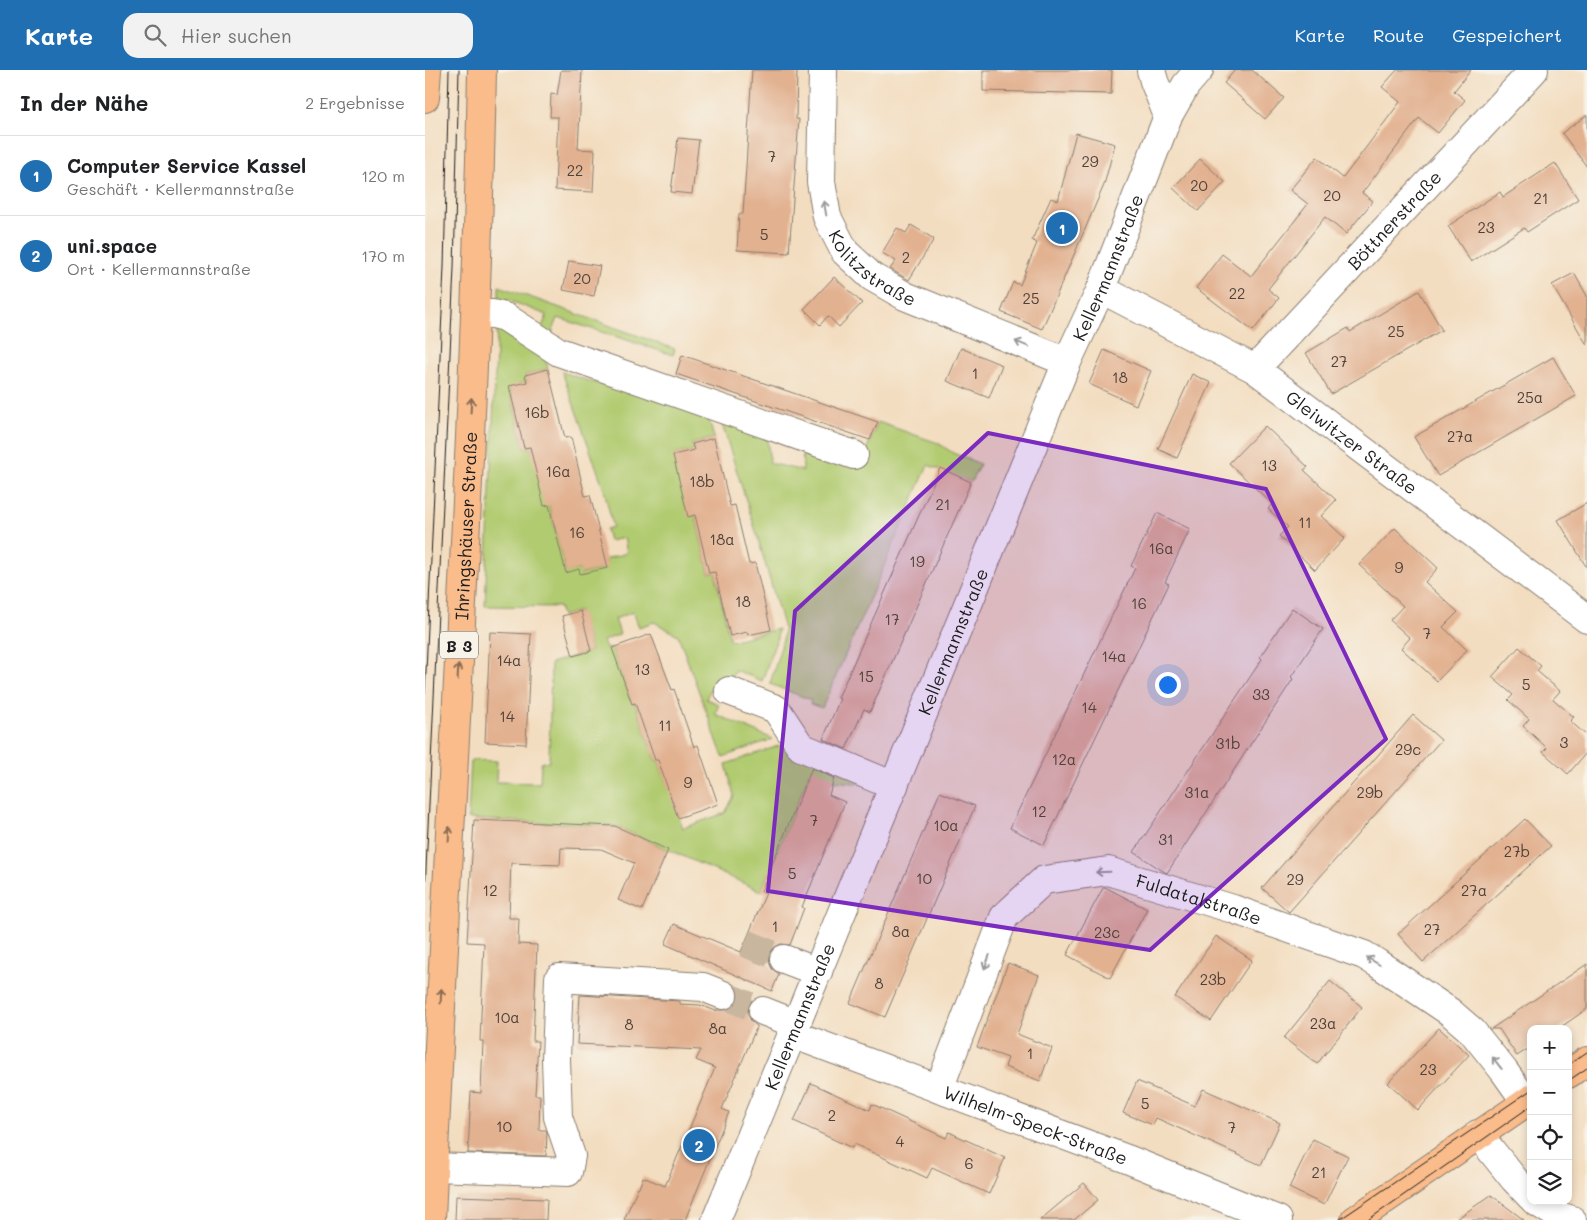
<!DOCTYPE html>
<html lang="de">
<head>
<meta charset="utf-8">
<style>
	:root { --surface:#fff; --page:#f2f2f2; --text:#202124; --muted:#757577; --line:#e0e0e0; --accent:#1f6fb2 }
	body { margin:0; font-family:Mali,sans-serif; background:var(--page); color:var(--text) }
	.controls { position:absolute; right:15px; bottom:15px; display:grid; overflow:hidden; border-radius:10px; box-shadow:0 2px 8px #0003 }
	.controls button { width:45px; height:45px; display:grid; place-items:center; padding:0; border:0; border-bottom:1px solid var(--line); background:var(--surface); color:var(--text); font:25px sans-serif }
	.you { position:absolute; left:742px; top:614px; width:18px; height:18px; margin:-12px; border:4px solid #fff; border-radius:50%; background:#1a73e8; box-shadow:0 0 0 8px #1a73e833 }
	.badge { display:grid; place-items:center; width:32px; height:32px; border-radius:50%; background:var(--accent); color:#fff; font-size:16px; font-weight:700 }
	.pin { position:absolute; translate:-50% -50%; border:2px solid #fff; box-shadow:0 1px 5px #0006 }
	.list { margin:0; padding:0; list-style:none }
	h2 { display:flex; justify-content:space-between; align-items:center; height:65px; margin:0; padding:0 20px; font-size:21px }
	h2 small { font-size:16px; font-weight:400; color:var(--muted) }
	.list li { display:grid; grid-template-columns:32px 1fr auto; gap:15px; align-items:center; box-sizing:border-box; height:80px; padding:0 20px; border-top:1px solid var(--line) }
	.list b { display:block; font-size:19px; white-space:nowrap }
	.list p { margin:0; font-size:16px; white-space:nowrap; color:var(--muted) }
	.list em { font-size:16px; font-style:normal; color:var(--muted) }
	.icon { flex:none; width:28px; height:28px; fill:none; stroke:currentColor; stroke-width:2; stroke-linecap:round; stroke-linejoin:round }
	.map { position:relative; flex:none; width:1162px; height:1150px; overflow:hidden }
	header { display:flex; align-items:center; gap:30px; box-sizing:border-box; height:70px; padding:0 25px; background:var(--accent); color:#fff }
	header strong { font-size:24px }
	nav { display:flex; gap:28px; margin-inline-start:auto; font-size:18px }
	.search { width:350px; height:45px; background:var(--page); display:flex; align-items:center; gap:12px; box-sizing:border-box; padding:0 18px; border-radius:15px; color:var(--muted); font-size:19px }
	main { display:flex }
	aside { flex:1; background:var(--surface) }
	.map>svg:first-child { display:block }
	.green { fill:#b1cb70; stroke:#667446 }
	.building { fill:#e2b190 }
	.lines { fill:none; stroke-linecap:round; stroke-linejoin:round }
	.minor-tunnel { stroke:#c8b69f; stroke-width:28; stroke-dasharray:28 14; stroke-linecap:butt }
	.minor-casing { stroke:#887c6e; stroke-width:30 }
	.major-casing { stroke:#887c6e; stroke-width:30 }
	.minor { stroke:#fff; stroke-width:28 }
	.major { stroke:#fabc8b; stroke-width:28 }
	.tram { stroke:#1c1c1c; stroke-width:1 }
	.oneway { stroke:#999 }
	.oneway2 { stroke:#8b6c54 }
	.marked { fill:#7b2cbf; fill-opacity:0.2; stroke:#7b2cbf; stroke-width:4; stroke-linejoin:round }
	.labels { text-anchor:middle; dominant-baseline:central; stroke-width:4; stroke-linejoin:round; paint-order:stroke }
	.number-label { font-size:15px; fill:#4e4139 }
	.shield { fill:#f7f3e8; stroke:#5e5c59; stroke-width:1 }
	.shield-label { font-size:16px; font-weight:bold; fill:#1c1c1c }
	.street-label { font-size:18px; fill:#1c1c1c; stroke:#f7f3e8 }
</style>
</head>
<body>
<header>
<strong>Karte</strong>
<div class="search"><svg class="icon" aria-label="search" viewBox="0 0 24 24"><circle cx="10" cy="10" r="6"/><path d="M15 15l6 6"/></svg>Hier suchen</div>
<nav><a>Karte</a><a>Route</a><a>Gespeichert</a></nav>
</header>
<main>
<aside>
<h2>In der Nähe<small>2 Ergebnisse</small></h2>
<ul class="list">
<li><span class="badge">1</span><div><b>Computer Service Kassel</b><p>Geschäft · Kellermannstraße</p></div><em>120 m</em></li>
<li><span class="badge">2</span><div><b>uni.space</b><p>Ort · Kellermannstraße</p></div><em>170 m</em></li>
</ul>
</aside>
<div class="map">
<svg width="1162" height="1150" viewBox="0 0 1162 1150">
	<rect width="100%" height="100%" fill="#f7f3e8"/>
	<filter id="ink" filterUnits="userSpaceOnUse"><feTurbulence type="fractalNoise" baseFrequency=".02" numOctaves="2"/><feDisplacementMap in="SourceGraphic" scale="10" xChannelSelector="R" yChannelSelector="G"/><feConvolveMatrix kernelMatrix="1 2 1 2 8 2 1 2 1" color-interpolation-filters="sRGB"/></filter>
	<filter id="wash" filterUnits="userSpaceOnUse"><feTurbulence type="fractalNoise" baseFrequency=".0096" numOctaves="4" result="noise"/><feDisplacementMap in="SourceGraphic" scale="20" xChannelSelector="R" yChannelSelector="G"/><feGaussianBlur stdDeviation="1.12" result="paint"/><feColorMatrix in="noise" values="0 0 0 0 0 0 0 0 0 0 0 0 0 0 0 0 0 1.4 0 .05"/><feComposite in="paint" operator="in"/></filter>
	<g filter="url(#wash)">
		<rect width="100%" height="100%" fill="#f3ddc0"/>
		<path class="green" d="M74 216 250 279 248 285 133 248 126 266 115 262 122 245 85 231 74 230Z
			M72 258 120 287 123 299 100 305 102 312 84 317 99 378 105 377 124 435 141 502 154 499 156 504 182 498 181 489 202 483 199 468 184 471 181 459 188 457 179 419 137 302 173 314 176 309 283 346 289 368 267 374 269 380 249 385 270 445 284 503 290 502 305 571 353 559 352 568 337 611 310 600 300 621 287 616 281 629 294 634 290 644 348 669 298 687 253 565 229 552 214 557 208 542 190 549 195 564 178 571 181 579 187 578 207 633H210L230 690H233L258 758 300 743 309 726 301 694 359 674 440 714 407 711 385 702 336 821 190 756 43 749 46 690 72 691 71 712 115 713 116 692H124L126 593 166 581 155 541 137 546 134 537 60 536Z
			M296 351 342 367 345 393 378 401 377 378 435 395 453 352 513 373 528 383 555 394 546 412 503 395 397 638 385 634 386 630 345 614 358 569 359 559 332 465Z"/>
		<g id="blocks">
			<path class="building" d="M136 0H157L153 79 170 80 168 122 130 120 133 47H125L126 24 132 25Z
				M327 0H372L371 49H374L364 183 312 180 314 144H318Z
				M558 0H687L686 24 558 21Z
				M810 0H827L859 28 840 49 799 13Z
				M972 0H1046L1029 21 1040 30 1013 63 994 48 937 123 948 131 921 164 900 147 843 219 854 228 828 261 771 218 797 184 826 206 883 134 865 120 892 87 918 108 975 32 957 17Z
				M1162 45V97L1137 63Z
				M651 63 690 74 679 115 617 259 576 242 588 212 595 215 612 173 607 170 626 128 633 131Z
				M253 68 274 70 267 124 246 122Z
				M775 89 800 112 773 141 748 118Z
				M1130 93 1153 129 1102 162 1099 158 1046 192 1023 156 1075 122 1078 127Z
				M486 155 509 169 484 210 465 199 471 191 457 183 472 158 481 163Z
				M144 191 175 196 169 226 138 220Z
				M1149 203 1162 226V275L1127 215Z
				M409 207 437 233 414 257 403 246 395 255 379 239Z
				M994 221 1017 260 906 324 881 283 923 258 925 262Z
				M536 278 577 295 564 328 522 311Z
				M679 280 726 301 711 335 664 314Z
				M257 285 453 352 445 370 251 304Z
				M1128 287 1151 326 1013 406 989 367Z
				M123 299 140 368 146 367 160 426 165 425 183 498 155 504 154 499 141 503 124 435 119 436 105 377 99 378 84 316 102 312 100 305Z
				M767 304 786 313 752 388 733 379Z
				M840 356 883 397 879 400 911 430 896 446 920 468 890 500 854 466 863 457 843 439 847 434 804 393Z
				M289 368 305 436 310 435 324 494 330 493 346 560 323 565 322 562 305 566 290 502 284 503 270 445 263 447 248 385 269 380 267 374Z
				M515 398 546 412 445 642 439 639 421 679 398 669 415 629 413 628Z
				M1162 433V498L1133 450Z
				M732 443 765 459 740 512 744 514 619 775 585 758 710 498 706 496Z
				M970 458 1013 498 1000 512 1033 542 1018 557 1042 580 1012 611 976 578 985 568 965 550 978 536 934 495Z
				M867 538 898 559 866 607 868 609 742 803 738 801 709 782 837 589 835 587Z
				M156 541 166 581 148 586 137 546Z
				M65 562 106 564 101 674 60 672Z
				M226 564 247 620 249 619 269 677 273 675 293 734 253 748 233 690H230L210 633 207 634 187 578Z
				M1094 577 1116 596 1112 601 1135 621 1128 629 1149 647 1145 651 1162 666V682L1143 704 1118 682 1122 678 1098 656 1104 649 1083 630 1088 625 1067 607Z
				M988 645 1016 670 864 842 837 818Z
				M387 698 409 708 404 725 420 732 377 837 379 838 365 875 356 874 350 877 345 883 344 892 347 899 354 904 347 921 240 874 249 854 316 882 341 823 336 821Z
				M515 722 550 736 460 947 425 933Z
				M1100 749 1126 776 998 892 973 864Z
				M49 750 190 756 243 780 217 840 193 830 209 793 176 779 136 778 135 795 86 793 84 848H94L93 874 112 875 108 971H113L110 1025H115L114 1060H121L122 1063 121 1086 43 1083 46 1022 56 1023 58 971H55L59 873 42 872Z
				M680 817 722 839 685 908 642 885 678 818Z
				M791 866 827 890 786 951 750 927Z
				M583 893 614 905 592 964 627 978 615 1011 580 997 583 988 552 977Z
				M1162 894V939L1133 959H1106V977L1092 986 1074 959H1066Z
				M905 911 937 937 892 994 859 968Z
				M155 925 255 931V934L275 935 291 941 292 940H300L307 938 313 930 327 931 323 936V944L326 951 332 956 297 1039 304 1042 260 1150H199L213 1117 214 1118 218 1107 240 1116 290 998 271 990 276 980 152 974Z
				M1014 958 1044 985 993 1040 963 1013Z
				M712 1011 770 1036 778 1019 855 1053 836 1095 731 1048 728 1055 698 1043Z
				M386 1013 445 1040 447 1034 521 1068 524 1062 580 1088 564 1124 507 1098 502 1108 429 1074 427 1078 369 1051Z
				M888 1069 923 1086 899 1135 864 1118Z
				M659 1113 673 1130 649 1150H615Z
				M1066 1125 1099 1150H1030Z
				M31 1126 122 1129 121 1150H30Z"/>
		</g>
	</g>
	<g filter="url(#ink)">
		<use href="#blocks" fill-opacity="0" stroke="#887c6e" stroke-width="1"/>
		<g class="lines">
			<path class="minor-tunnel" d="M320 873 359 889
				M298 925 338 941"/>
			<defs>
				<g id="minor">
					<path id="s1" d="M398 0 396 112 402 147 420 182 447 207 480 226 642 292"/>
					<path d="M726 0 729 11 743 46"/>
					<path id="s2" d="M676 219 830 299 1162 549"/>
					<path d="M51 244H68L80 247 134 282 429 385"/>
					<path id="s3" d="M830 299 1109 0"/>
					<path d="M304 621 351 639 376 677 469 716"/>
					<path d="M359 889 393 902"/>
					<path d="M338 941 371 954"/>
					<path id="s4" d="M367 964 702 1089 853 1150"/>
					<path id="s5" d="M514 1019 579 847 619 810 683 801 808 839 939 885 952 893 1025 942 1047 961 1079 1001 1101 1032"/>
					<path d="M1053 1064 1089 1109 1106 1127"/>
					<path d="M9 1097 143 1102 146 1086 133 1047 131 989 134 908 278 917 298 925"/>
					<path d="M1110 1131 1134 1146 1147 1150"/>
					<path id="s6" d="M291 1150 642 292 676 219 743 46 761 15 774 0"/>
				</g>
				<g id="major">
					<path d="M0 28 2 0"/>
					<path d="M1143 1004 1162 991"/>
					<path id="s7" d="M6 1150C22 767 50 384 57 0"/>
					<path d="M930 1150 1106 1029"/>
				</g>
			</defs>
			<use href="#minor" class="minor-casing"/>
			<use href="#major" class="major-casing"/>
			<use href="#minor" class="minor"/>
			<use href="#major" class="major"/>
			<path class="tram" d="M0 624 19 197 24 0
				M0 821 29 198 34 0
				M1143 995 1162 982
				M1143 1011 1162 998
				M914 1150 1106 1020
				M943 1150 1106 1036"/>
		</g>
		<defs><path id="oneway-shaft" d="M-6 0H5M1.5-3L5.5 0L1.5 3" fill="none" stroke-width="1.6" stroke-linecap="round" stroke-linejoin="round" transform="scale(1.25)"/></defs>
		<g class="oneway">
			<use href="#oneway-shaft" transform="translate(400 138) rotate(-100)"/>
			<use href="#oneway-shaft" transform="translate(597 274) rotate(-158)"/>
			<use href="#oneway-shaft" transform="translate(678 802) rotate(178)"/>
			<use href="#oneway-shaft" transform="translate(948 891) rotate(-150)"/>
			<use href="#oneway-shaft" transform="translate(562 892) rotate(111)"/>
			<use href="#oneway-shaft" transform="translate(1072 993) rotate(-128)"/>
		</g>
		<g class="oneway2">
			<use href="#oneway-shaft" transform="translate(46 335) rotate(-87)"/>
			<use href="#oneway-shaft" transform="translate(33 602) rotate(-87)"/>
			<use href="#oneway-shaft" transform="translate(24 764) rotate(-87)"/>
			<use href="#oneway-shaft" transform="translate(16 926) rotate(-87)"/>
		</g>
	</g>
	<path class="marked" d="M563 363 841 419 961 669 725 880 343 821 370 541Z"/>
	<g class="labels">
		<g class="number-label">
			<text x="347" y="86">7</text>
			<text x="665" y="91">29</text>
			<text x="150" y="100">22</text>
			<text x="774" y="115">20</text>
			<text x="907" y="125">20</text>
			<text x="1116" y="128">21</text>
			<text x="1061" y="157">23</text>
			<text x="339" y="164">5</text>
			<text x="481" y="187">2</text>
			<text x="157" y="208">20</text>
			<text x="812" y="223">22</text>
			<text x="606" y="228">25</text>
			<text x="971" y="261">25</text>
			<text x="914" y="291">27</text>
			<text x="550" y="303">1</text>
			<text x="695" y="307">18</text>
			<text x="1105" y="327">25a</text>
			<text x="112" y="342">16b</text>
			<text x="1035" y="366">27a</text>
			<text x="844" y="395">13</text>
			<text x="133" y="401">16a</text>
			<text x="277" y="411">18b</text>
			<text x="518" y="434">21</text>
			<text x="880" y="452">11</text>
			<text x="152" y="462">16</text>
			<text x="297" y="469">18a</text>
			<text x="736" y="478">16a</text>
			<text x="492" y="491">19</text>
			<text x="974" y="497">9</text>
			<text x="318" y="531">18</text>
			<text x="714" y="533">16</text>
			<text x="467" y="549">17</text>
			<text x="1002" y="563">7</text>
			<text x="689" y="586">14a</text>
			<text x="84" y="590">14a</text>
			<text x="217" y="599">13</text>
			<text x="441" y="606">15</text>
			<text x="1101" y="614">5</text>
			<text x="836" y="624">33</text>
			<text x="664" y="637">14</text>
			<text x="82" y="646">14</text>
			<text x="240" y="655">11</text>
			<text x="1139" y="672">3</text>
			<text x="803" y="673">31b</text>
			<text x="983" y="679">29c</text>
			<text x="639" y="689">12a</text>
			<text x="263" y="712">9</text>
			<text x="772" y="722">31a</text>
			<text x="945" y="722">29b</text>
			<text x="614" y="741">12</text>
			<text x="389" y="750">7</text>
			<text x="521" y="755">10a</text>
			<text x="741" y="769">31</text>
			<text x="1092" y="781">27b</text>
			<text x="367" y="803">5</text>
			<text x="499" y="808">10</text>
			<text x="870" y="809">29</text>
			<text x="65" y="820">12</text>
			<text x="1049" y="820">27a</text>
			<text x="350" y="856">1</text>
			<text x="1007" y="859">27</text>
			<text x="476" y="861">8a</text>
			<text x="682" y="862">23c</text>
			<text x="788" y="909">23b</text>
			<text x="454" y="913">8</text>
			<text x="82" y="947">10a</text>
			<text x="898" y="953">23a</text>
			<text x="204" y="954">8</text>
			<text x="293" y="958">8a</text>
			<text x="605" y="983">1</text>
			<text x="1003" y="999">23</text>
			<text x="720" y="1033">5</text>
			<text x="407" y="1045">2</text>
			<text x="79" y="1056">10</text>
			<text x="807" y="1057">7</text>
			<text x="475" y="1071">4</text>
			<text x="544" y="1093">6</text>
			<text x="894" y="1102">21</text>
		</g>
		<rect class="shield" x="15" y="561.5" width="38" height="27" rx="4"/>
		<g class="shield-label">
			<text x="34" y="575">B 3</text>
		</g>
		<g class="street-label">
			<text stroke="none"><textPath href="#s3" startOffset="204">Böttnerstraße</textPath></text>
			<text stroke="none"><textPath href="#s1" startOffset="218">Kolitzstraße</textPath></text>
			<text stroke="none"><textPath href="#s6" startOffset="1030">Kellermannstraße</textPath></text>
			<text stroke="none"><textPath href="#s2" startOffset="295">Gleiwitzer Straße</textPath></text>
			<text stroke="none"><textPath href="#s7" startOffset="695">Ihringshäuser Straße</textPath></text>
			<text stroke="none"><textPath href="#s6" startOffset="625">Kellermannstraße</textPath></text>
			<text stroke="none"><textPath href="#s5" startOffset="398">Fuldatalstraße</textPath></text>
			<text stroke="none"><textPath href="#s6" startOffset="220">Kellermannstraße</textPath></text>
			<text stroke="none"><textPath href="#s4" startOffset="260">Wilhelm-Speck-Straße</textPath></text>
		</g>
	</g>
</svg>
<div class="controls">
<button>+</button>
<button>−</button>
<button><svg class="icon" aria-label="locate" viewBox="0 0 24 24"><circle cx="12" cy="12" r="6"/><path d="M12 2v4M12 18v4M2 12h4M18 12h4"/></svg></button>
<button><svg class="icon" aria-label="layers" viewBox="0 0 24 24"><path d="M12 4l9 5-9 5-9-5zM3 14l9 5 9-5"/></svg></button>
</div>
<div class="you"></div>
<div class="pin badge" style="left:637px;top:158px">1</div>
<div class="pin badge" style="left:274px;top:1075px">2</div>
</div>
</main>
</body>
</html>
